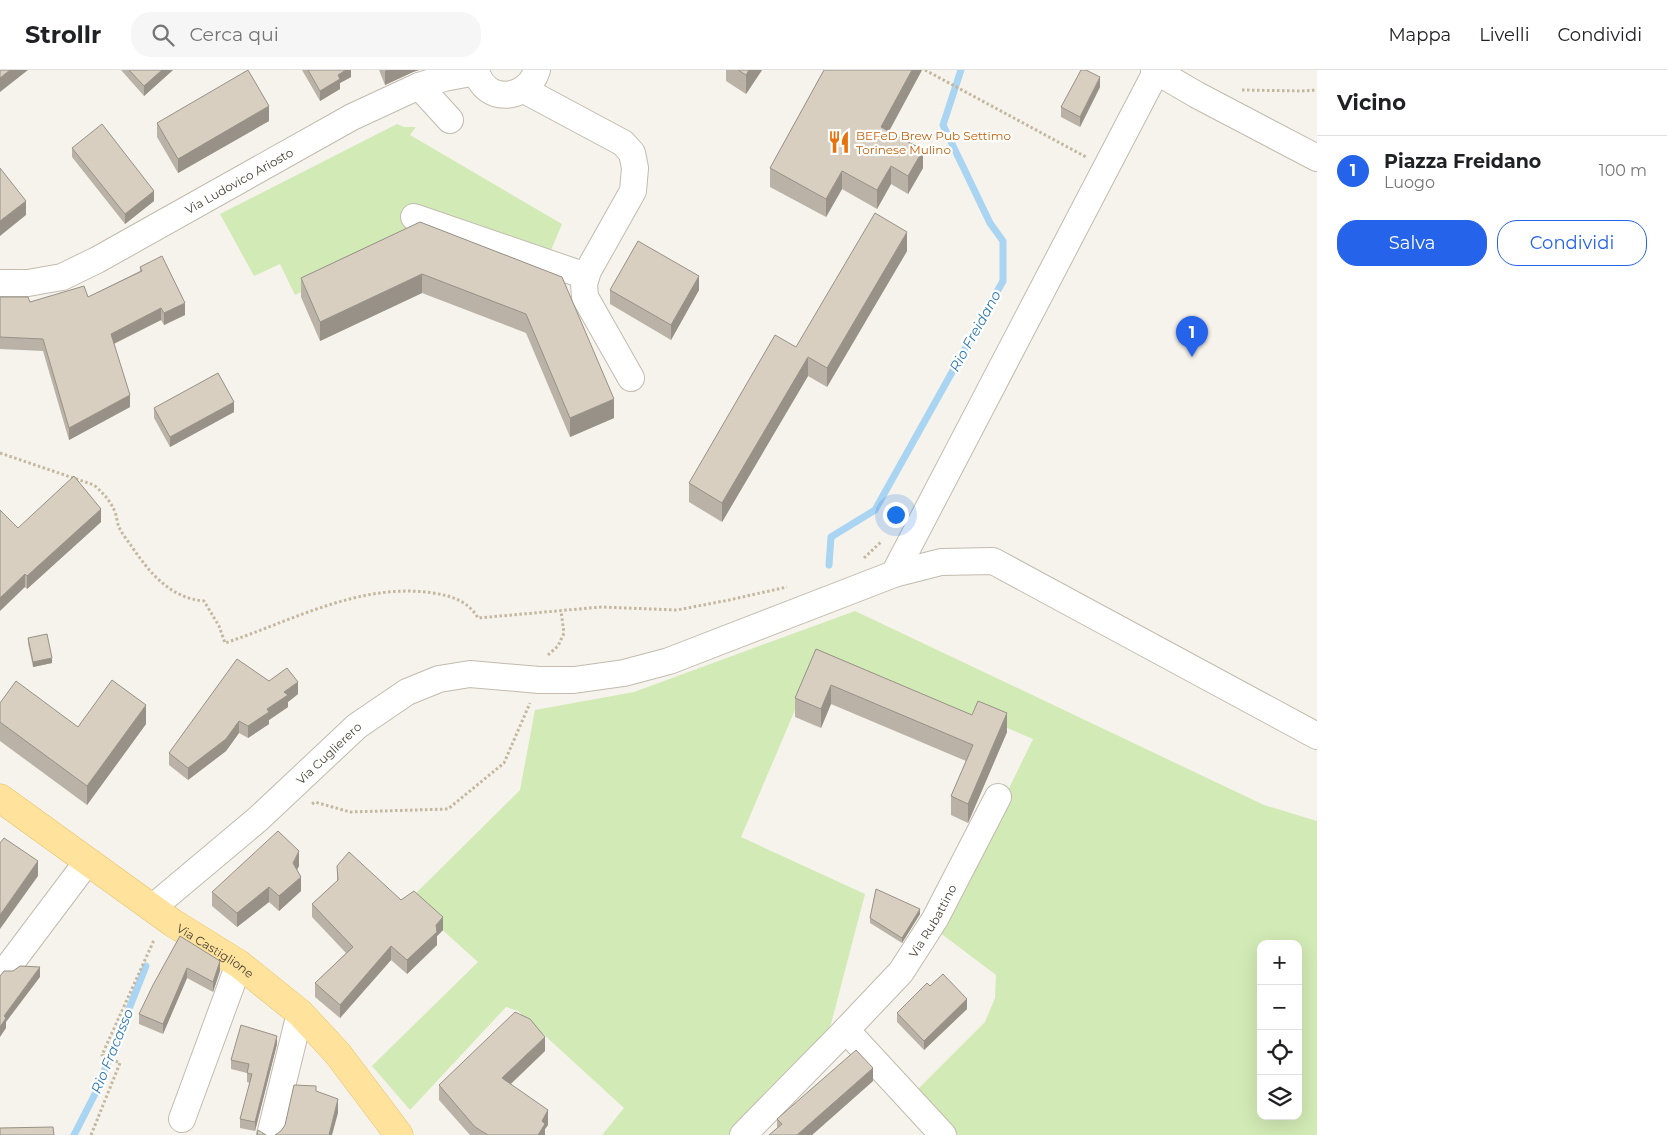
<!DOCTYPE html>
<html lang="it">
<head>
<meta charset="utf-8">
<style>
	:root { --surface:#fff; --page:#f6f6f6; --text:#202124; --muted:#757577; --line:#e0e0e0; --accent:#2563eb }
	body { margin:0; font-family:Montserrat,sans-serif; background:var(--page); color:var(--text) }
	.controls { position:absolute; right:15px; bottom:15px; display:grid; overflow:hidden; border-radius:10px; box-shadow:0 5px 20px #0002 }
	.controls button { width:45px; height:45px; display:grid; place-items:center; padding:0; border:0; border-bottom:1px solid var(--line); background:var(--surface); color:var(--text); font:25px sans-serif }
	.you { position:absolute; left:895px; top:444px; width:18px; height:18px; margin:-12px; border:4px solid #fff; border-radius:50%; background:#1a73e8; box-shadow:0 0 0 8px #1a73e833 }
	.badge { display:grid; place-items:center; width:32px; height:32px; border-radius:50%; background:var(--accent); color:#fff; font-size:16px; font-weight:700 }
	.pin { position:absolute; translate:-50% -41px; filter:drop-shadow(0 1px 2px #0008) }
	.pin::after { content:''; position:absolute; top:26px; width:18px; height:15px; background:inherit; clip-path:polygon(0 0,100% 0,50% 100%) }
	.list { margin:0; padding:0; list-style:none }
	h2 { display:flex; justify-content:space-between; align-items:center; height:65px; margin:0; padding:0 20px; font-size:21px }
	h2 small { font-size:16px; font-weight:400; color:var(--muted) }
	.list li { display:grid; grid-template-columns:32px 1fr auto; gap:15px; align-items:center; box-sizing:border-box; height:70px; padding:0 20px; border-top:1px solid var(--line) }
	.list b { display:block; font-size:19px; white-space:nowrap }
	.list p { margin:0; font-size:16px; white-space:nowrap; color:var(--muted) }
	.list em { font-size:16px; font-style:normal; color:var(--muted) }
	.actions { display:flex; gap:10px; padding:15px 20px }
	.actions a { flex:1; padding:11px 0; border:1px solid var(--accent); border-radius:20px; text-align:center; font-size:18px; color:var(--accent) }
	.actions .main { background:var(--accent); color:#fff }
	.icon { flex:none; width:28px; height:28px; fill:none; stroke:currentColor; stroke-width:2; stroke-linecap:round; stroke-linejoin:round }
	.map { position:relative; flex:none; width:1317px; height:1065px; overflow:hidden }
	header { display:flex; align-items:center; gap:30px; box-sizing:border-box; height:70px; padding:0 25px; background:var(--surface); border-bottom:1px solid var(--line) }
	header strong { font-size:24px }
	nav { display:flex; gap:28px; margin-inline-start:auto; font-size:18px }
	.search { width:350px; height:45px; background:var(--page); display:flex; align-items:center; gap:12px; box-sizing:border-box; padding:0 18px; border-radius:20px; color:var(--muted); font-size:19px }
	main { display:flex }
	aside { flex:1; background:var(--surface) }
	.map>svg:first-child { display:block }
	.green { fill:#d2eab5; fill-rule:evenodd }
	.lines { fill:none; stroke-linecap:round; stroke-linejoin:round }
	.stream { stroke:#a9d4f2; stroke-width:7 }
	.minor-casing { stroke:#c2bbae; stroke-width:28 }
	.major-casing { stroke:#e6c16a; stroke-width:29 }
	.path { stroke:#c4b79f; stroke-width:3; stroke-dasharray:2.5 2.5; stroke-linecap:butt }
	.minor { stroke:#fff; stroke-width:26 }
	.major { stroke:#ffe39c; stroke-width:28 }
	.wall { fill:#bab2a6 }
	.shaded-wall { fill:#979187 }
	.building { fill:#d8cfc1; stroke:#979187 }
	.labels { text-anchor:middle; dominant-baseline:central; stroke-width:4.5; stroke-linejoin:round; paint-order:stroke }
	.food-label { font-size:12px; fill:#c56008; stroke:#fff; text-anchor:start }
	.street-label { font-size:12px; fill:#4b4439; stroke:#fff }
	.water-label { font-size:14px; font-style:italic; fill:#2e7ab2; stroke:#fff }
</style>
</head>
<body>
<header>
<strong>Strollr</strong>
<div class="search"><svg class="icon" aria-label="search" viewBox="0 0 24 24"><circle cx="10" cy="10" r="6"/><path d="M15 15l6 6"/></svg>Cerca qui</div>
<nav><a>Mappa</a><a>Livelli</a><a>Condividi</a></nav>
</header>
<main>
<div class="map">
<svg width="1317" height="1065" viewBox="0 0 1317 1065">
	<rect width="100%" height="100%" fill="#f6f3ec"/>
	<path class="green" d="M397 54 404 57H416L410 65 562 154 537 213 420 166 295 225 280 194 254 206 220 144Z
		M855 541 1264 735 1317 751V1065H958L917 1020 985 952 995 928 996 905 939 862 1033 669 972 643 966 656 815 593 741 767 865 824 831 954 817 979 728 1065H602L624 1038 518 941 506 937 410 1040 372 996 478 892 409 830 520 720 535 640 634 622ZM1261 874H1298V1046H1261Z"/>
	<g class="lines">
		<path class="stream" d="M829 495 831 467 875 440 1003 211V171L990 153 943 55 961 0
			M74 1065 96 1022 146 896"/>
		<defs>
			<g id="minor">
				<path d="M476 0C484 34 527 32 537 0"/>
				<path d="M1154 0 1197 25 1317 88"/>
				<path d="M419 16 450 50"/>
				<path d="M524 20 623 73 632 83 635 98 633 121 588 201 584 214 585 227 631 308"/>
				<path d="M414 147 586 206"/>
				<path id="s1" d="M0 213H28L62 207 97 190 352 47 419 16 444 8 476 2"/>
				<path d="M894 504 1156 2"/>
				<path id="s2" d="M152 838 258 749 357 656 407 622 439 609 470 604 539 610H574L624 603 669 591 894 504 941 492 993 491 1317 666"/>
				<path d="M8 897 87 792"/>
				<path id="s3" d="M846 960 901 902 935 849 998 727"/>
				<path d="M182 1049 239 894"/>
				<path d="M270 1065 300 943"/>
				<path d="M743 1065 846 960 943 1065"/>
			</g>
			<g id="major">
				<path id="s4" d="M0 728 173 853 239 894 300 943 338 984 399 1065"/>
			</g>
		</defs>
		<use href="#minor" class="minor-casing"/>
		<use href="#major" class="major-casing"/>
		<path class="path" d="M925 0 1086 87
			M1242 20 1302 21 1317 20
			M0 383 94 415C103 423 110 430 115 442 117 447 117 453 119 457 122 464 128 471 132 477 150 503 170 528 204 531L219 556 225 573C292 551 360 512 433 523 452 526 468 531 478 548L601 537 677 540 729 530 787 517
			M864 488 882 471
			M548 585 558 576 564 563 561 541
			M312 734 315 732 350 742 448 739 504 693 530 633
			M91 1065 120 993 102 985 154 870"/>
		<use href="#minor" class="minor"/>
		<use href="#major" class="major"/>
	</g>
	<path class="wall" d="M121 0H173L144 26Z
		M302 0H351V7L340 13V19L320 31Z
		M379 0H419L413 2 385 15Z
		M726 0H762L746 24 726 11Z
		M824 0H922L889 61 923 98 908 124 891 114 877 139 842 119 826 147 770 117V98Z
		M1100 17 1080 57 1061 47V37Z
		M269 51 178 103 157 67V53Z
		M72 78 154 131 125 154 72 87Z
		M420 152 562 207 614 348 570 367 526 263 422 223 320 271 301 227V208Z
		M907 181 827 317 808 306 722 452 689 432V413L796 277Z
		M140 197 185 245 164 255 161 250 114 274 130 337 69 370 43 281 0 279V227L30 232 88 227 140 201Z
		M610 220H699L671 270 610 234Z
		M154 338 234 342 170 377 154 348Z
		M101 452 27 519 25 517 18 458Z
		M28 568 52 593 33 597 28 573Z
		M816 579 1007 662 968 753 951 745V726L966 691 831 634 821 658 795 647V628Z
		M269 611 298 624 288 632V637L269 650V654L248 668 239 663 226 681 188 710 169 695V683Z
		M0 633 78 657 146 654 87 735 0 671Z
		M299 796 297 800 301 821 279 841 269 832 237 857 212 836V822Z
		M337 796 401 830 443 860 437 866V875L407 904 391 890 340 948 315 927V913L346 883 312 847V834L337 811Z
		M920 844 902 873 870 853V848Z
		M180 866 220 901 213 922 187 908 163 964 139 954V944Z
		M930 916 967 939 924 980 897 952V943Z
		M277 974 255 1061 240 1058V1049L250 1013 247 1012V1003L231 999V990Z
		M545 981 511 1014 548 1055 545 1059V1065H470L439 1030V1015Z
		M873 1011 812 1065H769L777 1058V1049Z"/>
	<path class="shaded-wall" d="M10 0H28L0 22V8Z
		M162 0H173L144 26V16Z
		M346 0H351V7L340 13V19L320 31V21L338 5Z
		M387 0H419L413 2 385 15V1Z
		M749 0H762L746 24V5Z
		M912 0H922L881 76V57Z
		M1100 7V17L1080 57V47Z
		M269 36V51L178 103V89Z
		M923 80V98L908 124V106Z
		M891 96V114L877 139V120Z
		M842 101V119L826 147V129Z
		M154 121V131L125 154V144Z
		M26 131V145L0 166V151Z
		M907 162V181L827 317V298Z
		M422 204V223L320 271V252Z
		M699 206V220L671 270V255Z
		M185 233V245L164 255V243Z
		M161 238V250L111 275V264Z
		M808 287V306L722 452V433Z
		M130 325V337L69 370V358Z
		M614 329V348L570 367V348Z
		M234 332V342L170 377V367Z
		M101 439V452L27 519V506Z
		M25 504V517L0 541V528Z
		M52 588V593L33 597V592Z
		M298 612V624L288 632V637L269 650V654L248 668V656L284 622Z
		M831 615V634L821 658V639Z
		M146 635V654L87 735V716Z
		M1007 643V662L968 753V734Z
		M239 651V663L226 681 188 710V698Z
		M299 781V796L293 807V793Z
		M38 791V806L0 859V845Z
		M301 807V821L279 841V826Z
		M269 817V832L237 857V843Z
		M920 839V844L902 873V868Z
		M443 847V860L437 866V875L407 904V890L436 855Z
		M391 876V890L340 948V935Z
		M220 891V901L213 922V912Z
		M40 897V907L6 952V958L0 967V957L4 946Z
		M187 898V908L163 964V954Z
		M967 929V939L924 980V971Z
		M277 966V974L255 1061V1052Z
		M545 967V981L502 1022V1008Z
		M873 998V1011L812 1065H797Z
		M338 1029V1043L332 1065H329Z
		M548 1040V1055L545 1059V1065H538L542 1051Z"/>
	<path class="building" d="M0 0H10L0 8Z
		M129 0H162L144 16Z
		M248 0 269 36 178 89 157 53Z
		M308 0H346L338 5 340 9 320 21Z
		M738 0H749L746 5Z
		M824 0H912L881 57 923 80 908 106 891 96 877 120 842 101 826 129 770 98Z
		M1081 0H1086L1100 7 1080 47 1061 37Z
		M102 54 154 121 125 144 72 78Z
		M0 98 26 131 0 151Z
		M875 143 907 162 827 298 808 287 722 433 689 413 775 265 796 277Z
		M420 152 562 207 614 329 570 348 526 244 422 204 320 252 301 208Z
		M638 171 699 206 671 255 610 220Z
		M162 186 185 233 164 243 161 238 111 264 130 325 69 358 43 269 0 267V227H28L30 232 84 216 88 227 142 201 140 197Z
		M218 303 234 332 170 367 154 338Z
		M74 406 101 439 27 506 25 504 0 528V440L18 458Z
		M47 564 52 588 33 592 28 568Z
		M816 579 972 645 978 631 1007 643 968 734 951 726 973 675 831 615 821 639 795 628Z
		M237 589 269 611 287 598 298 612 284 622 288 625 267 639 269 642 248 656 239 651 226 669 188 698 169 683Z
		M112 610 146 635 87 716 0 652V633L16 611 78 657Z
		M278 761 299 781 293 793 301 807 279 826 269 817 237 843 212 822Z
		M4 768 38 791 0 845V773Z
		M349 782 401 830 414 821 443 847 436 855 437 862 407 890 391 876 340 935 315 913 353 877 312 834 338 810 337 796Z
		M876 819 920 839 902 868 870 848Z
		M180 866 220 891 213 912 187 898 163 954 139 944 153 915Z
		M20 896 40 897 4 946 6 948 0 957V906L4 901H13Z
		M943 904 967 929 924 971 897 943 927 913 930 916Z
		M515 942 530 949 545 967 502 1008 548 1040 542 1051 545 1054 538 1065H488L475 1057 439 1015Z
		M241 955 277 966 255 1052 240 1049 252 1004 247 1003 249 994 231 990Z
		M856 980 873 998 797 1065H769L782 1054 777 1049Z
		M294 1015 316 1016V1021L338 1029 329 1065H275L281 1061 285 1055Z
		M53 1057 54 1065H0V1058Z
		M258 1060 266 1065H257Z"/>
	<defs>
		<symbol id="restaurant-bare" viewBox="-9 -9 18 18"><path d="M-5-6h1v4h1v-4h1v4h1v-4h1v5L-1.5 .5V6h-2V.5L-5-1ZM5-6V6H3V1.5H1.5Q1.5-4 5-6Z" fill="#e8710a" stroke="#fff" stroke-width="2.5" paint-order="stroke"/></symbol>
	</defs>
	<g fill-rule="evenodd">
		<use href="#restaurant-bare" x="823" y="56" width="32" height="32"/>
	</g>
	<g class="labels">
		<g class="food-label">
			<text x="856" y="65">BEFeD Brew Pub Settimo<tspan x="856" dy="14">Torinese Mulino</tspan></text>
		</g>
		<g class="street-label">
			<text stroke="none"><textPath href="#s1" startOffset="264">Via Ludovico Ariosto</textPath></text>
			<text stroke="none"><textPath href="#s2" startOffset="235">Via Cuglierero</textPath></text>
			<text stroke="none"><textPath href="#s3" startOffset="140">Via Rubattino</textPath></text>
			<text stroke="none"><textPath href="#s4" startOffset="264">Via Castiglione</textPath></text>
		</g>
		<g class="water-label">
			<text transform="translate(975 261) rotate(-61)">Rio Freidano</text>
			<text transform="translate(112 981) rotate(-68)">Rio Fracasso</text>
		</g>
	</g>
</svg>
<div class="controls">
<button>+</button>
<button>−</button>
<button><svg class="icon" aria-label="locate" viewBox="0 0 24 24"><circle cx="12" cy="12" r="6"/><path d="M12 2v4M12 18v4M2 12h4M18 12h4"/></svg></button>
<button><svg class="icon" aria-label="layers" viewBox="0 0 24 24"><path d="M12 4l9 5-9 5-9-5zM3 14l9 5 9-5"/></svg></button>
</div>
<div class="you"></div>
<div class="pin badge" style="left:1192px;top:287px">1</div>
</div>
<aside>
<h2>Vicino<small></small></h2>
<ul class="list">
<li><span class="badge">1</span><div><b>Piazza Freidano</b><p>Luogo</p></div><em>100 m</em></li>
</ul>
<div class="actions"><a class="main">Salva</a><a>Condividi</a></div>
</aside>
</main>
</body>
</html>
